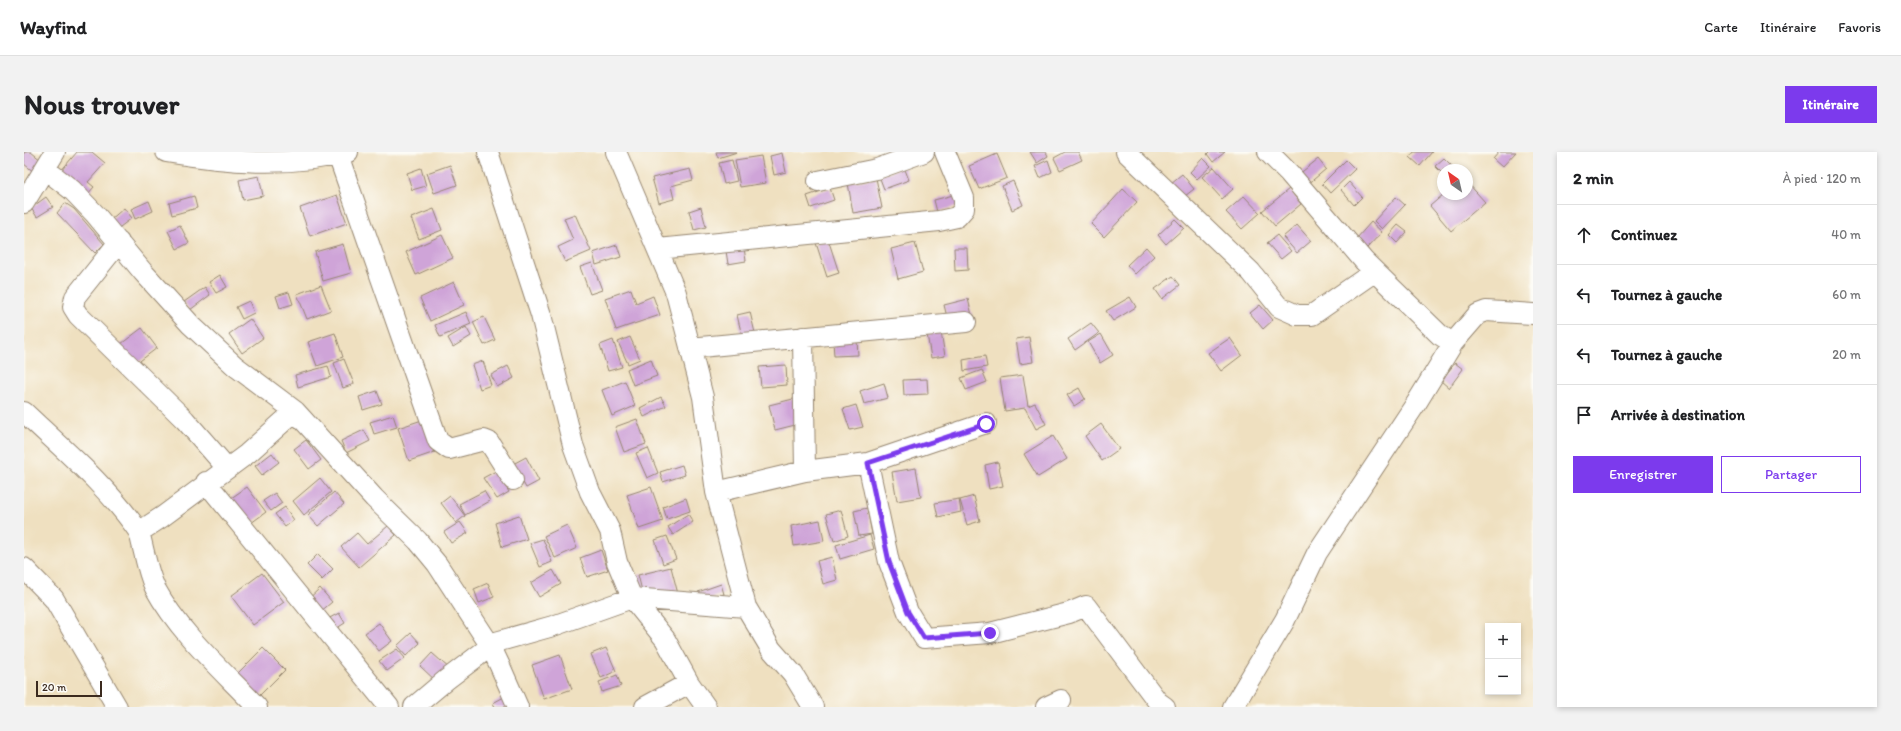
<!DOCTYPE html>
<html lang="fr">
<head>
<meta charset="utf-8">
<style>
	:root { --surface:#fff; --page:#f2f2f2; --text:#202124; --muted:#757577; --line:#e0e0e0; --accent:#7c3aed }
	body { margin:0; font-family:Itim,sans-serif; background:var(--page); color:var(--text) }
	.controls { position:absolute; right:12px; bottom:12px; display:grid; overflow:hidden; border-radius:0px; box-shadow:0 2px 6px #0003 }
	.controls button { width:36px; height:36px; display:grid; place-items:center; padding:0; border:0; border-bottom:1px solid var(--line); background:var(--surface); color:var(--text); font:20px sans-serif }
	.compass { position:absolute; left:1413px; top:12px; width:36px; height:36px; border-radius:50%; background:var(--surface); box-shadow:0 2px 6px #0003; rotate:326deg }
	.scale { position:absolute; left:12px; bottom:10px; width:66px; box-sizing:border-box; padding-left:4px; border:2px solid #3b2a1e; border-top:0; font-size:11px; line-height:14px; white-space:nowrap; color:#3b2a1e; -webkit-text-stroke:3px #fdfcf7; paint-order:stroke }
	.stop { position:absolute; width:12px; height:12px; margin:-9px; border:3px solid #7c3aed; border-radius:50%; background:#fff }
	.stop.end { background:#7c3aed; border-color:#fff; box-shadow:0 1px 4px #0008 }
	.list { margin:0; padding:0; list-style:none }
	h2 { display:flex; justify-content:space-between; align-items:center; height:52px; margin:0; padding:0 16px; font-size:17px }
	h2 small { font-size:13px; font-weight:400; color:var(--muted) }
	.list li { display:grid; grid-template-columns:26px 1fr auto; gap:12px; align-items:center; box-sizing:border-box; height:60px; padding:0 16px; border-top:1px solid var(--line) }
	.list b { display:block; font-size:15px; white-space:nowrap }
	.list em { font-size:13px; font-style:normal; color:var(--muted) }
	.actions { display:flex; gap:8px; padding:12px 16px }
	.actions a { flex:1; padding:9px 0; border:1px solid var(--accent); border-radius:0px; text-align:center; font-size:14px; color:var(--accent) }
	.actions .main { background:var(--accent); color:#fff }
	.icon { flex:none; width:22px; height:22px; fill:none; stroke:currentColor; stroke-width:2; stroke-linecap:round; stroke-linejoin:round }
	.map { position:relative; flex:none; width:1509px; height:555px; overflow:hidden; border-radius:0px }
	header { display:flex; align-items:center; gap:24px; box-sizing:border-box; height:56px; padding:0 20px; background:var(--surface); border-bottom:1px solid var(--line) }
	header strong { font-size:19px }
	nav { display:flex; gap:22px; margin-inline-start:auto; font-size:14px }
	.intro { display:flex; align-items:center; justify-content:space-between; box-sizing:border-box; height:96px; padding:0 24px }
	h1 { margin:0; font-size:28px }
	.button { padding:10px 18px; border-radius:0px; background:var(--accent); color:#fff; font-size:14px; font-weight:700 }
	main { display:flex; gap:24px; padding:0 24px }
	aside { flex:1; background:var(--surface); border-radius:0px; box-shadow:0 2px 6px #0003 }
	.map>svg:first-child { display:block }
	.building { fill:#cfa4d8 }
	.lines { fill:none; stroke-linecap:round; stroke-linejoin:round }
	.street-casing { stroke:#95856f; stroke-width:22 }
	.street { stroke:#fff; stroke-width:20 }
	.route { stroke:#7c3aed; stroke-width:5 }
</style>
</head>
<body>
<header>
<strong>Wayfind</strong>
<nav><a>Carte</a><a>Itinéraire</a><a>Favoris</a></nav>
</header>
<div class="intro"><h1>Nous trouver</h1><a class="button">Itinéraire</a></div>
<main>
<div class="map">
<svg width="1509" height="555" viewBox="0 0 1509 555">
	<rect width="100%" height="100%" fill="#fdfcf7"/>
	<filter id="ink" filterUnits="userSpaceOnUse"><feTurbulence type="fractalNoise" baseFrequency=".025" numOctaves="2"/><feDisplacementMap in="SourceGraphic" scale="8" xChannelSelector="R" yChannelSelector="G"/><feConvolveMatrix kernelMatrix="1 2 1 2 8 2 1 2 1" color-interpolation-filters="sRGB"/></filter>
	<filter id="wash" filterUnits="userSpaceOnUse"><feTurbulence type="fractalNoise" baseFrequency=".012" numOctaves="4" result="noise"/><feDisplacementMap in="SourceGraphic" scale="16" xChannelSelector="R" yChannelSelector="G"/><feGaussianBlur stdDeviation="0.9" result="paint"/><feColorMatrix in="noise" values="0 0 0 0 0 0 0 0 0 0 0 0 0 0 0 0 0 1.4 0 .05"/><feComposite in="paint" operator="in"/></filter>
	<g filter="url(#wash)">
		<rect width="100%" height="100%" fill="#efe0c0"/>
		<g id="blocks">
			<path class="building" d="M0 0H7L23 13 15 24 0 12Z
				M53 0H68L81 11 64 30 70 35 63 43 36 20Z
				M692 0H713L694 6Z
				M1006 0H1022L1024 4 1013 11Z
				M1041 0H1054L1058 8 1036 18 1030 6Z
				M1185 0H1201L1189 10 1183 2Z
				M1390 0H1408L1396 14 1386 5Z
				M1475 0H1492L1478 15 1469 7Z
				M758 1 762 20 750 23 746 4Z
				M973 2 983 26 955 37 945 14Z
				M737 4 742 31 716 35 711 8Z
				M1179 6 1187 14 1173 27 1166 20Z
				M1420 6 1432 18H1419V22L1411 14Z
				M1294 7 1302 17 1283 33 1274 23Z
				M708 8 713 29 700 32 695 11Z
				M1024 8 1028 20 1016 26 1011 14Z
				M1322 8 1331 17 1306 41 1298 32Z
				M426 13 433 33 410 41 403 21Z
				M880 15 885 28 860 37 855 24Z
				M1190 15 1209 37 1198 47 1178 25Z
				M397 16 402 34 388 38 383 21Z
				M666 17 669 28 647 34 650 47 635 51 628 26Z
				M1158 22 1170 37 1152 51 1141 36Z
				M235 24 239 44 219 48 215 28Z
				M852 26 858 56 829 61 824 31Z
				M989 29 999 53 988 58 978 34Z
				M1325 30 1338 45 1330 53 1317 38Z
				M1443 30 1461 50 1427 79 1406 54 1420 42H1443Z
				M806 36 810 48 787 56 783 44Z
				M1099 37 1113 50 1080 85 1067 72Z
				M1265 37 1277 52 1251 74 1238 59Z
				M933 42 936 53 913 60 910 48Z
				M313 43 323 71 286 84 276 56Z
				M170 44 173 56 148 63 145 51Z
				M1220 44 1236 61 1218 77 1202 60Z
				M22 45 29 55 13 65 7 56Z
				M1372 45 1381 53 1358 77 1350 69Z
				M125 49 129 59 111 67 107 57Z
				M41 51 50 57 80 92 71 101 33 61Z
				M677 55 682 75 670 78 665 59Z
				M100 56 108 66 92 78 85 69Z
				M410 57 418 78 395 87 387 66Z
				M551 62 567 99 541 110 534 95 549 88 540 66Z
				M1151 67 1160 76 1142 92 1134 83Z
				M1347 70 1358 80 1343 96 1333 86Z
				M156 73 165 91 153 97 144 79Z
				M1273 73 1287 89 1273 101 1259 85Z
				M1374 73 1383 80 1373 91 1365 83Z
				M418 83 429 106 392 123 382 100Z
				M1253 83 1267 99 1257 107 1243 91Z
				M804 87 815 121 803 125 792 91Z
				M891 91 899 120 874 127 867 97Z
				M319 92 327 121 299 129 291 100Z
				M593 93 597 105 572 113 569 101Z
				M1122 95 1130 104 1111 122 1103 113Z
				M720 96 722 109 704 112 702 99Z
				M930 96H943L944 118 931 119Z
				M568 111 578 138 566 142 556 115Z
				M196 123 203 135 192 141 185 130Z
				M1149 124 1156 133 1138 147 1131 137Z
				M430 130 440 153 406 169 396 146Z
				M297 133 307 158 283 167 273 142Z
				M181 135 186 143 166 158 160 150Z
				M607 137 612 151 629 144 636 163 592 178 581 146Z
				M265 140 269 152 256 156 252 144Z
				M1106 145 1112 155 1089 169 1082 159Z
				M944 147 948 163 924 169 920 153Z
				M225 149 230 161 218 167 212 155Z
				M1236 153 1249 168 1239 177 1226 161Z
				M442 160 447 172 416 185 411 173Z
				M726 160 731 181 718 184 713 163Z
				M460 165 471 188 460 193 449 170Z
				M226 167 239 186 218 201 205 182Z
				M1067 171 1075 181 1051 198 1044 187Z
				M442 175 447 184 429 195 424 186Z
				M118 176 133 196 108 215 93 195Z
				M917 180 921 204 907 206 903 182Z
				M311 181 319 205 293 214 284 190Z
				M1077 182 1089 203 1076 211 1064 190Z
				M606 185 616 207 604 212 594 190Z
				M1005 185 1009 210 996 212 992 187Z
				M1206 186 1218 203 1197 219 1184 201Z
				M589 188 598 215 584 219 576 193Z
				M833 188 834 203 810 204 809 189Z
				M961 204 963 215 940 219 939 208Z
				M320 207 330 232 319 236 310 211Z
				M627 207 633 224 609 233 603 217Z
				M459 209 467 233 456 237 448 213Z
				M1431 211 1439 217 1425 236 1417 229Z
				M762 213 763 233 737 235 735 215Z
				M304 214 307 225 274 235 271 223Z
				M484 214 490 226 473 235 467 223Z
				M958 218 963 230 942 238 937 226Z
				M999 223 1004 254 1011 251 1022 272 1012 277 1001 256 981 259 976 226Z
				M903 227 904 242 880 243 879 228Z
				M601 229 611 254 588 264 578 238Z
				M860 231 864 246 840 252 836 239Z
				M1055 236 1061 247 1050 254 1043 243Z
				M353 239 358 252 339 258 335 245Z
				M637 245 642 254 620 265 616 256Z
				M773 246 779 271 751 278 745 253Z
				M832 253 839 275 826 278 819 257Z
				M369 263 373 275 350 282 346 270Z
				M401 267 411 300 385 309 374 276Z
				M613 267 622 292 600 300 591 275Z
				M1077 272 1095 297 1078 309 1061 284Z
				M340 278 346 289 322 301 317 289Z
				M1029 284 1043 307 1014 325 1000 302Z
				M282 288 297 308 285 317 270 297Z
				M624 296 634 321 623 326 612 301Z
				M248 301 255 310 238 323 231 314Z
				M502 305 515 329 502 336 489 312Z
				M974 310 979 334 965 337 961 313Z
				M658 313 661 323 639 330 636 320Z
				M892 316 897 345 873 349 868 320Z
				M472 319 485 340 473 347 459 326Z
				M296 326 307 340 280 363 269 349Z
				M223 335 242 360 219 377 200 351Z
				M627 335 639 369 615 377 603 343Z
				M460 339 466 349 441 363 435 352Z
				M310 340 320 352 294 374 284 363Z
				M251 341 258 351 247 359 239 349Z
				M426 344 441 364 432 371 417 351Z
				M950 344 956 369 943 373 936 348Z
				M662 346 666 359 643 367 639 355Z
				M935 347 937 360 914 365 911 351Z
				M261 355 270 368 261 375 251 362Z
				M843 356 848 382 835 384 830 359Z
				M817 358 824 384 810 389 802 362Z
				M664 362 669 370 649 383 644 375Z
				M495 363 503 387 478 395 471 371Z
				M796 368 800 389 770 394 767 374Z
				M436 370 444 381 427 391 420 380Z
				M543 373 553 396 531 406 520 384Z
				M364 374 372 383 335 415 317 395 333 381 343 392Z
				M846 383 850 397 816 407 812 393Z
				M643 384 652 407 639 412 631 388Z
				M519 387 528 410 516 415 506 391Z
				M577 398 584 418 563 425 556 406Z
				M294 402 309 417 298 428 283 413Z
				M808 405 813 428 799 432 793 409Z
				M647 415 654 442 621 451 614 423Z
				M529 418 537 432 515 445 507 431Z
				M238 421 260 450 229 473 207 444Z
				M464 431 470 445 455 451 450 437Z
				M697 432 700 442 677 449 674 440Z
				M296 436 308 450 290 465 279 452Z
				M315 461 321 471 305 481 298 470Z
				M355 471 368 489 355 499 341 481Z
				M387 481 396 491 382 504 373 494Z
				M239 496 261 518 233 546 211 524Z
				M582 496 592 519 577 526 567 502Z
				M373 497 381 506 363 519 355 509Z
				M408 501 427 518 415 532 396 514Z
				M536 503 548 537 520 547 508 513Z
				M593 523 597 534 578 540 575 530Z
				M480 545 485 555H471L469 551Z"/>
		</g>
	</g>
	<g filter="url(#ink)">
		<use href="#blocks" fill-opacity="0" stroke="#95856f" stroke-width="1"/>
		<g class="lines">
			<defs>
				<path id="street" d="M142 0C201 10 265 16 324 0
					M464 0 517 163 549 293 566 340 586 379 593 410 608 446 641 487 665 531 682 555
					M592 0 652 141 679 245 692 340 722 455
					M1102 0 1227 120 1255 155 1273 163H1288L1350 120
					M314 3 414 289 425 297 460 288 465 290 489 328
					M21 17 48 38 71 62 119 120 167 173 211 214 271 259 350 346 394 389 413 412 466 493 476 514 494 555
					M794 29 853 17 900 0
					M0 51 31 0
					M95 90 51 145 49 155 54 163 161 268 203 316
					M634 97 915 69 933 65 940 57V46L921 0
					M779 185 781 319
					M1429 191 1454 162 1462 159 1509 162
					M666 196 942 170
					M0 260C40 298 84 335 115 380L138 365 223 302 271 259
					M844 311 865 410 884 460 900 486 966 481 1045 461 1062 454 1134 550 1141 555
					M182 330 365 555
					M692 340 781 319 844 311 962 271
					M115 380C120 398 123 419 131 436 156 482 198 518 233 555
					M0 416 30 447 93 555
					M390 555 422 528 472 490 529 474 608 446 722 455 747 497 769 522 789 555
					M621 555 665 531
					M1022 555 1037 548
					M1209 555 1261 468 1293 401 1393 250 1429 191 1416 183 1340 109 1265 21 1244 0"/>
			</defs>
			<use href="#street" class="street-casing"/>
			<use href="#street" class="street"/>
		</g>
	</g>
	<g class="lines" filter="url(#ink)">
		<path class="route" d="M962 272 844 311 865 410 884 460 900 486 966 481"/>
	</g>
</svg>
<div class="controls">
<button>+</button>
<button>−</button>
</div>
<svg class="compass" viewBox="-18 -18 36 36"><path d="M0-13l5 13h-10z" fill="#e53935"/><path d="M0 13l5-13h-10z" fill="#757577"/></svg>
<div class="scale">20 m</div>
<div class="stop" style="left:962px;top:272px"></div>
<div class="stop end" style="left:966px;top:481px"></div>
</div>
<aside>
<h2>2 min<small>À pied · 120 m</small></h2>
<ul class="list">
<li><svg class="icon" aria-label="ahead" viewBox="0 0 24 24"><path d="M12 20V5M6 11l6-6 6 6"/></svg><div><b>Continuez</b></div><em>40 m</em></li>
<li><svg class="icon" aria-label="left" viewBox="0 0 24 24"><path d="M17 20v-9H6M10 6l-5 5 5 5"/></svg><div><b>Tournez à gauche</b></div><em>60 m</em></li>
<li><svg class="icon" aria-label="left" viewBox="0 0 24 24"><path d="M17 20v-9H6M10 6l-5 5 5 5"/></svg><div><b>Tournez à gauche</b></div><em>20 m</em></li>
<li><svg class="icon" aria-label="arrive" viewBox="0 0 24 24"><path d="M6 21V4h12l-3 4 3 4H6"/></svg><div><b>Arrivée à destination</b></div></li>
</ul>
<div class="actions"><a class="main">Enregistrer</a><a>Partager</a></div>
</aside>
</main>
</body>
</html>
